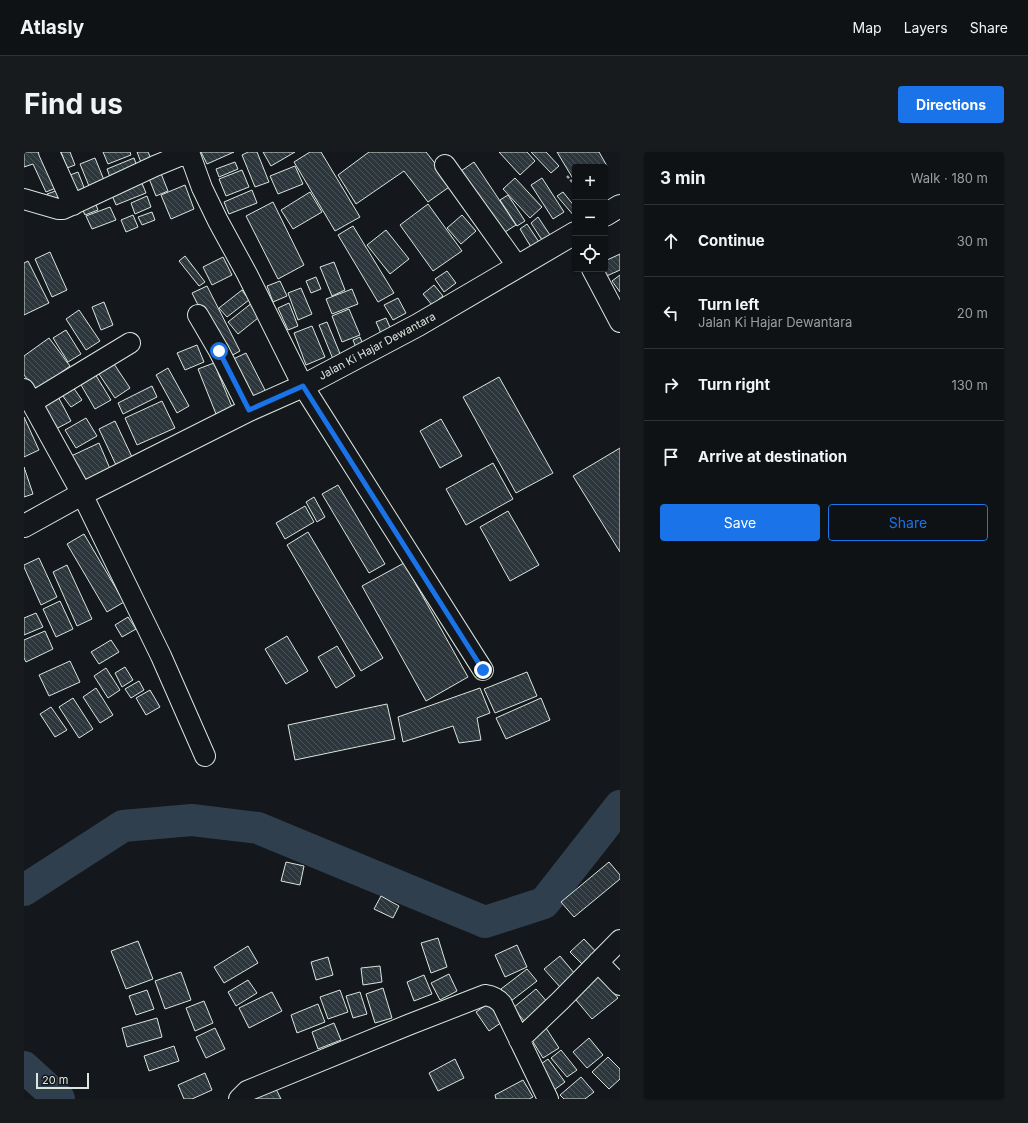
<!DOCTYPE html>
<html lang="en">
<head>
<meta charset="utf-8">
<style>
	:root { --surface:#0f1215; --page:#181b1e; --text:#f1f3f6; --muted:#9b9ea0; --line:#2f3234; --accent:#1a73e8 }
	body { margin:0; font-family:Inter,sans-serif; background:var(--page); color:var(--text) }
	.controls { position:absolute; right:12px; top:12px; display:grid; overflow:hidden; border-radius:4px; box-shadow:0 1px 3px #0004 }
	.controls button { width:36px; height:36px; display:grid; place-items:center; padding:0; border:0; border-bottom:1px solid var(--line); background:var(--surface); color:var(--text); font:20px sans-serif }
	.scale { position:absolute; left:12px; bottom:10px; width:53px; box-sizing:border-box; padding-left:4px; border:2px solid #d8e6dc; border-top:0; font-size:11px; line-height:14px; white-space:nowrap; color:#d8e6dc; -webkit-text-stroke:3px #14181c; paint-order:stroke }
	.stop { position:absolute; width:12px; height:12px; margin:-9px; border:3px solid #1a73e8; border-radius:50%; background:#fff }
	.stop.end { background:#1a73e8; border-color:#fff; box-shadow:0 1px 4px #0008 }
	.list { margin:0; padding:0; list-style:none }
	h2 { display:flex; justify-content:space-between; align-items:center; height:52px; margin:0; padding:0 16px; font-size:17px }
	h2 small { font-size:13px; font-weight:400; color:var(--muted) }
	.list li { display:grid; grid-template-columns:26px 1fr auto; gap:12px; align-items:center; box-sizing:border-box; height:72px; padding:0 16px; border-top:1px solid var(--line) }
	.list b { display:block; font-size:15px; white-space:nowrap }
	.list p { margin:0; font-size:13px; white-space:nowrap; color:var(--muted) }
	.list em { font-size:13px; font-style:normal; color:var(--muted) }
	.actions { display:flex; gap:8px; padding:12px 16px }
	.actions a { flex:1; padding:9px 0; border:1px solid var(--accent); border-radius:4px; text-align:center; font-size:14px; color:var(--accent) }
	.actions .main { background:var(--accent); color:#fff }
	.icon { flex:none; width:22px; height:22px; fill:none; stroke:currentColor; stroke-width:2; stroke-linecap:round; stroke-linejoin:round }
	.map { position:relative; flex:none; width:596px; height:947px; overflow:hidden; border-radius:4px }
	header { display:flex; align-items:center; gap:24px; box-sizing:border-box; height:56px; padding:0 20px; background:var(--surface); border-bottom:1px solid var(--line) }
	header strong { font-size:19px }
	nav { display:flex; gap:22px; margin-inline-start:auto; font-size:14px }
	.intro { display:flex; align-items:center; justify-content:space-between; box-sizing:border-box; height:96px; padding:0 24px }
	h1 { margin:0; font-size:28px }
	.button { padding:10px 18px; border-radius:4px; background:var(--accent); color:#fff; font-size:14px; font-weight:700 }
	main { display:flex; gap:24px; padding:0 24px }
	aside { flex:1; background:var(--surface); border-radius:4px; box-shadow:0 1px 3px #0004 }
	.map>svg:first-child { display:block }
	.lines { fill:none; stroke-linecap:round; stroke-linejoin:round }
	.river { stroke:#2f3f4d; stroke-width:32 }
	.building { fill:url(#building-back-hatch); stroke:#d8e6dc }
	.minor-casing { stroke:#d8e6dc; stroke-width:22 }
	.major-casing { stroke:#d8e6dc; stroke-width:24 }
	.path { stroke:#9da8a2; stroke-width:2.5; stroke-dasharray:3 2; stroke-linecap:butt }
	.minor { stroke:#14181c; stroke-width:20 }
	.major { stroke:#14181c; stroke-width:22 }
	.route { stroke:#1a73e8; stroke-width:5 }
	.labels { text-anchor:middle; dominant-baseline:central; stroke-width:3; stroke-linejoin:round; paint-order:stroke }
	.street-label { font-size:11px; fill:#d8e6dc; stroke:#14181c }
</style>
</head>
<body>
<header>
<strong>Atlasly</strong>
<nav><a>Map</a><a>Layers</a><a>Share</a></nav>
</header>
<div class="intro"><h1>Find us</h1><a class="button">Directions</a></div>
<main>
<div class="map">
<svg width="596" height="947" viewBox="0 0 596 947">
	<defs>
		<pattern id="building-back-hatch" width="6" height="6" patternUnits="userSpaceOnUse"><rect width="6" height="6" fill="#2c363c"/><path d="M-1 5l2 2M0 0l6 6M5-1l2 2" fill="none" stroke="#4a5358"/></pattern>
	</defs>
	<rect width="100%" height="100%" fill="#14181c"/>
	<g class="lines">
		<path class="river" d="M0 738 99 674 168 668 234 676 461 770 520 751 596 654
			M0 915 35 947"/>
	</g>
	<path class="building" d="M0 0H22L37 34 22 40 9 12 0 15Z
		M37 0H46L51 13 43 16Z
		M79 0H106L107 3 84 12Z
		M113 0H124L128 9 118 13Z
		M177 0H210L183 12Z
		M224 0H233L245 30 231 35 218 3Z
		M239 0H271L247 14Z
		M286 0H297L336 65 311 79 270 10Z
		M345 0H402L428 33 404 50 380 19 332 52 314 23Z
		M475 0H503L511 9 496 23Z
		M507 0H522L535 14 527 21Z
		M533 0H575L583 14 581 15H551V30Z
		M71 6 82 33 67 39 56 12Z
		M110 6 114 17 87 28 83 17Z
		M211 10 214 17 195 25 192 17Z
		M450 10 492 73 473 85 431 23Z
		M134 14 144 39 132 44 122 19Z
		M271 14 279 32 254 42 246 24Z
		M218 18 225 35 202 44 195 27Z
		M54 20 63 43 50 48 41 25Z
		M115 24 122 41 92 53 85 36Z
		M491 26 518 55 506 66 479 37Z
		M518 26 540 60 529 67 507 33Z
		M161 33 170 57 147 67 137 43Z
		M40 36 45 47 28 53 23 42Z
		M228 38 233 51 205 62 200 50Z
		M286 40 298 60 269 77 257 58Z
		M539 40 551 55V65L533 44Z
		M484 43 501 69 493 74 476 48Z
		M123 44 127 55 111 62 107 51Z
		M69 45 74 58 61 63 55 50Z
		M249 50 280 113 254 127 222 64Z
		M404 52 438 99 409 119 376 73Z
		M86 55 92 68 68 77 62 64Z
		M128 60 131 68 118 73 114 65Z
		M109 63 114 75 102 80 97 68Z
		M438 63 452 79 437 92 423 76Z
		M514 65 526 83 518 88 507 71Z
		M503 72 515 90 507 95 496 77Z
		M329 74 370 141 354 150 314 83Z
		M362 78 385 107 366 122 343 93Z
		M26 100 43 138 28 145 11 107Z
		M596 102V118L576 127 571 117H581V109Z
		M161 104 181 130 175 134 155 109Z
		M199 105 208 123 188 133 179 115Z
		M4 109 25 151 0 163V111Z
		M310 110 321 138 308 144 296 115Z
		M423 119 432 131 420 140 411 127Z
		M596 123V140L588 129Z
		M292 125 297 137 287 141 282 129Z
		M256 129 263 144 249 150 243 134Z
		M410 133 419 144 408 153 399 142Z
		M183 134 216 199 201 207 168 141Z
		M277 136 288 162 274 168 264 141Z
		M328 137 334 152 308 162 302 147Z
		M218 138 225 148 203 165 195 156Z
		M374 146 382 161 369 168 360 153Z
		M80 150 89 173 77 178 68 155Z
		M229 150 239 162 214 182 204 170Z
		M265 151 274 174 264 178 254 156Z
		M325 157 336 183 318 190 308 164Z
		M55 158 76 189 62 198 42 167Z
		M362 166 369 182 359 186 352 170Z
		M303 170 317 204 309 207 295 173Z
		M288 174 301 205 282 213 270 181Z
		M42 178 57 202 44 210 29 186Z
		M336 185 340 195 333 198 329 188Z
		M25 186 46 214 12 239 0 223V204Z
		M173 193 180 210 161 218 153 201Z
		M222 201 242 240 225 249 205 209Z
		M86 206 106 236 91 246 71 216Z
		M190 211 208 255 192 262 174 217Z
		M144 216 165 254 153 261 132 223Z
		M68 217 87 248 71 257 53 226Z
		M475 225 529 321 492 341 439 245Z
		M46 231 58 248 47 255 35 239Z
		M128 234 133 245 99 262 94 251Z
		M31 239 47 269 30 278 14 248Z
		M138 249 151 276 113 293 101 266Z
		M0 265 15 298 0 305Z
		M62 266 73 284 52 296 41 278Z
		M417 267 438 304 416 316 396 279Z
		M91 269 108 305 92 313 75 277Z
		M75 291 87 319 57 333 45 305Z
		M596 296V400L549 324Z
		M469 311 489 347 442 373 422 337Z
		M0 315 9 342 0 345Z
		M314 333 361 412 345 421 298 342Z
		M290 345 301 365 293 370 282 350Z
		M281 354 290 370 261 387 252 371Z
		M484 359 515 413 486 429 456 375Z
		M284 380 359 506 337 519 263 393Z
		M60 382 100 450 83 460 43 392Z
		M15 406 33 445 17 453 0 415V413Z
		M380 411 444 525 402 549 338 434Z
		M43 413 68 467 53 474 29 420Z
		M36 449 49 477 32 485 19 457Z
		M12 461 19 475 0 483V466Z
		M104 465 112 477 98 485 91 473Z
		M21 479 29 497 2 510 0 506V488Z
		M263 484 284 519 262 532 241 497Z
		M87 488 95 500 75 512 67 500Z
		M313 494 331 524 312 536 294 505Z
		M46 509 56 530 25 544 15 523Z
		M101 515 109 528 98 535 91 521Z
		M82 516 96 538 84 546 70 524Z
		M503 520 513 544 471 561 460 537Z
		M115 529 120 538 107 546 101 537Z
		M72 536 89 563 76 571 59 545Z
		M456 536 466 561 453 566 457 588 435 591 429 574 379 590 374 565Z
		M126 538 136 555 122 563 112 546Z
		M49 546 69 577 55 586 35 555Z
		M517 546 526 568 482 587 472 566Z
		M363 552 371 587 271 608 264 573Z
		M27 555 43 578 31 585 16 562Z
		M262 710 280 714 276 733 257 729Z
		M585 710 596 723V727L550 765 537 750Z
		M357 744 375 754 369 766 350 757Z
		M414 786 423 815 407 821 397 791Z
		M560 787 576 804 563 817 546 800Z
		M114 789 129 827 102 837 87 799Z
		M493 793 503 815 481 825 471 803Z
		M224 794 234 811 200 831 190 815Z
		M536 804 551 822 536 835 520 817Z
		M304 805 309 823 292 828 287 810Z
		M356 814 358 830 339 833 337 816Z
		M503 817 513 829 487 849 477 837Z
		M157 820 167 848 141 857 131 829Z
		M573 821 594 846 568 867 547 842Z
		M425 822 433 839 416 848 407 831Z
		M400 823 408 842 390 849 383 830Z
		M224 828 233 841 212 854 204 840Z
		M359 836 368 866 351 871 342 842Z
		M512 837 525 852 502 871 489 856Z
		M123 838 130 857 112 863 105 844Z
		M316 838 324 860 304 867 296 845Z
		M248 840 258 859 225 876 215 856Z
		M336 840 343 862 329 866 322 844Z
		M180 849 189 871 171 879 162 856Z
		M468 849 481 868 465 879 452 860Z
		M294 852 301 870 273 881 267 863Z
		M133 866 138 885 103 895 98 876Z
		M310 871 317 888 294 897 288 880Z
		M191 876 201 897 182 906 172 885Z
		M522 876 535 896 519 906 506 885Z
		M565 886 579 903 563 916 549 900Z
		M150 894 155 909 125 919 120 904Z
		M537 898 553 918 543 925 527 906Z
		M584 905 596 917V927L585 937 568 920Z
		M431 907 440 926 414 939 405 921Z
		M524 907 541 930 530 938 514 914Z
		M181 921 188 938 168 947H160L154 933Z
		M557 925 570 940 561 947H540L536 943Z
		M499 928 509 945 505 947H472L471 943Z
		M250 933 257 947H225Z"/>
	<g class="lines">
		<defs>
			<path id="minor" d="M25 0 49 53
				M165 0 178 36 194 69 223 122 279 234 459 518
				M421 13 494 115
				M0 47 34 57H39L131 14 165 0
				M568 117 596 170
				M174 163 195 199 225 258
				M0 237 58 342 137 504 181 604
				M7 251 106 191
				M574 810 596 833
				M495 888 536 849 596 788
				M215 947 223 939 384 873 461 843C468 844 473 846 478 852L524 947"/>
			<path id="major" d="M581 63 596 54
				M0 374 58 342 225 258 279 234 394 173 551 81"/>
		</defs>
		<use href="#minor" class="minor-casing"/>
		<use href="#major" class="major-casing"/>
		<path class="path" d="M543 24 551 33"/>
		<use href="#minor" class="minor"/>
		<use href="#major" class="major"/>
	</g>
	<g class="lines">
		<path class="route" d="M195 199 225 258 279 234 459 518"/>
	</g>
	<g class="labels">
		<g class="street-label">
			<text transform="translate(353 194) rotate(-28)">Jalan Ki Hajar Dewantara</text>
		</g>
	</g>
</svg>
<div class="controls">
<button>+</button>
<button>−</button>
<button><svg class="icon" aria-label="locate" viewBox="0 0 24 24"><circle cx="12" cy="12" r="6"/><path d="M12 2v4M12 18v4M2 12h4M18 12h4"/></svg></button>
</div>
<div class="scale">20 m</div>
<div class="stop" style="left:195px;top:199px"></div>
<div class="stop end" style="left:459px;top:518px"></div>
</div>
<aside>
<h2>3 min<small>Walk · 180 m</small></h2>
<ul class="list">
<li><svg class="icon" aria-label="ahead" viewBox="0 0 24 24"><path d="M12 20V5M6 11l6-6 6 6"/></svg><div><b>Continue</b></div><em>30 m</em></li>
<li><svg class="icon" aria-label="left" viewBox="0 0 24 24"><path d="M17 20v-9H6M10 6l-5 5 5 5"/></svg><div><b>Turn left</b><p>Jalan Ki Hajar Dewantara</p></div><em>20 m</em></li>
<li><svg class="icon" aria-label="right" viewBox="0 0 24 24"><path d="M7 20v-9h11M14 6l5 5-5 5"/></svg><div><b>Turn right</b></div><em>130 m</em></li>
<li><svg class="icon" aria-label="arrive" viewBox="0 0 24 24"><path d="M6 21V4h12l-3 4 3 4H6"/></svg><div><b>Arrive at destination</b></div></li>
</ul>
<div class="actions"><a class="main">Save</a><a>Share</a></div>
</aside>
</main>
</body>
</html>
